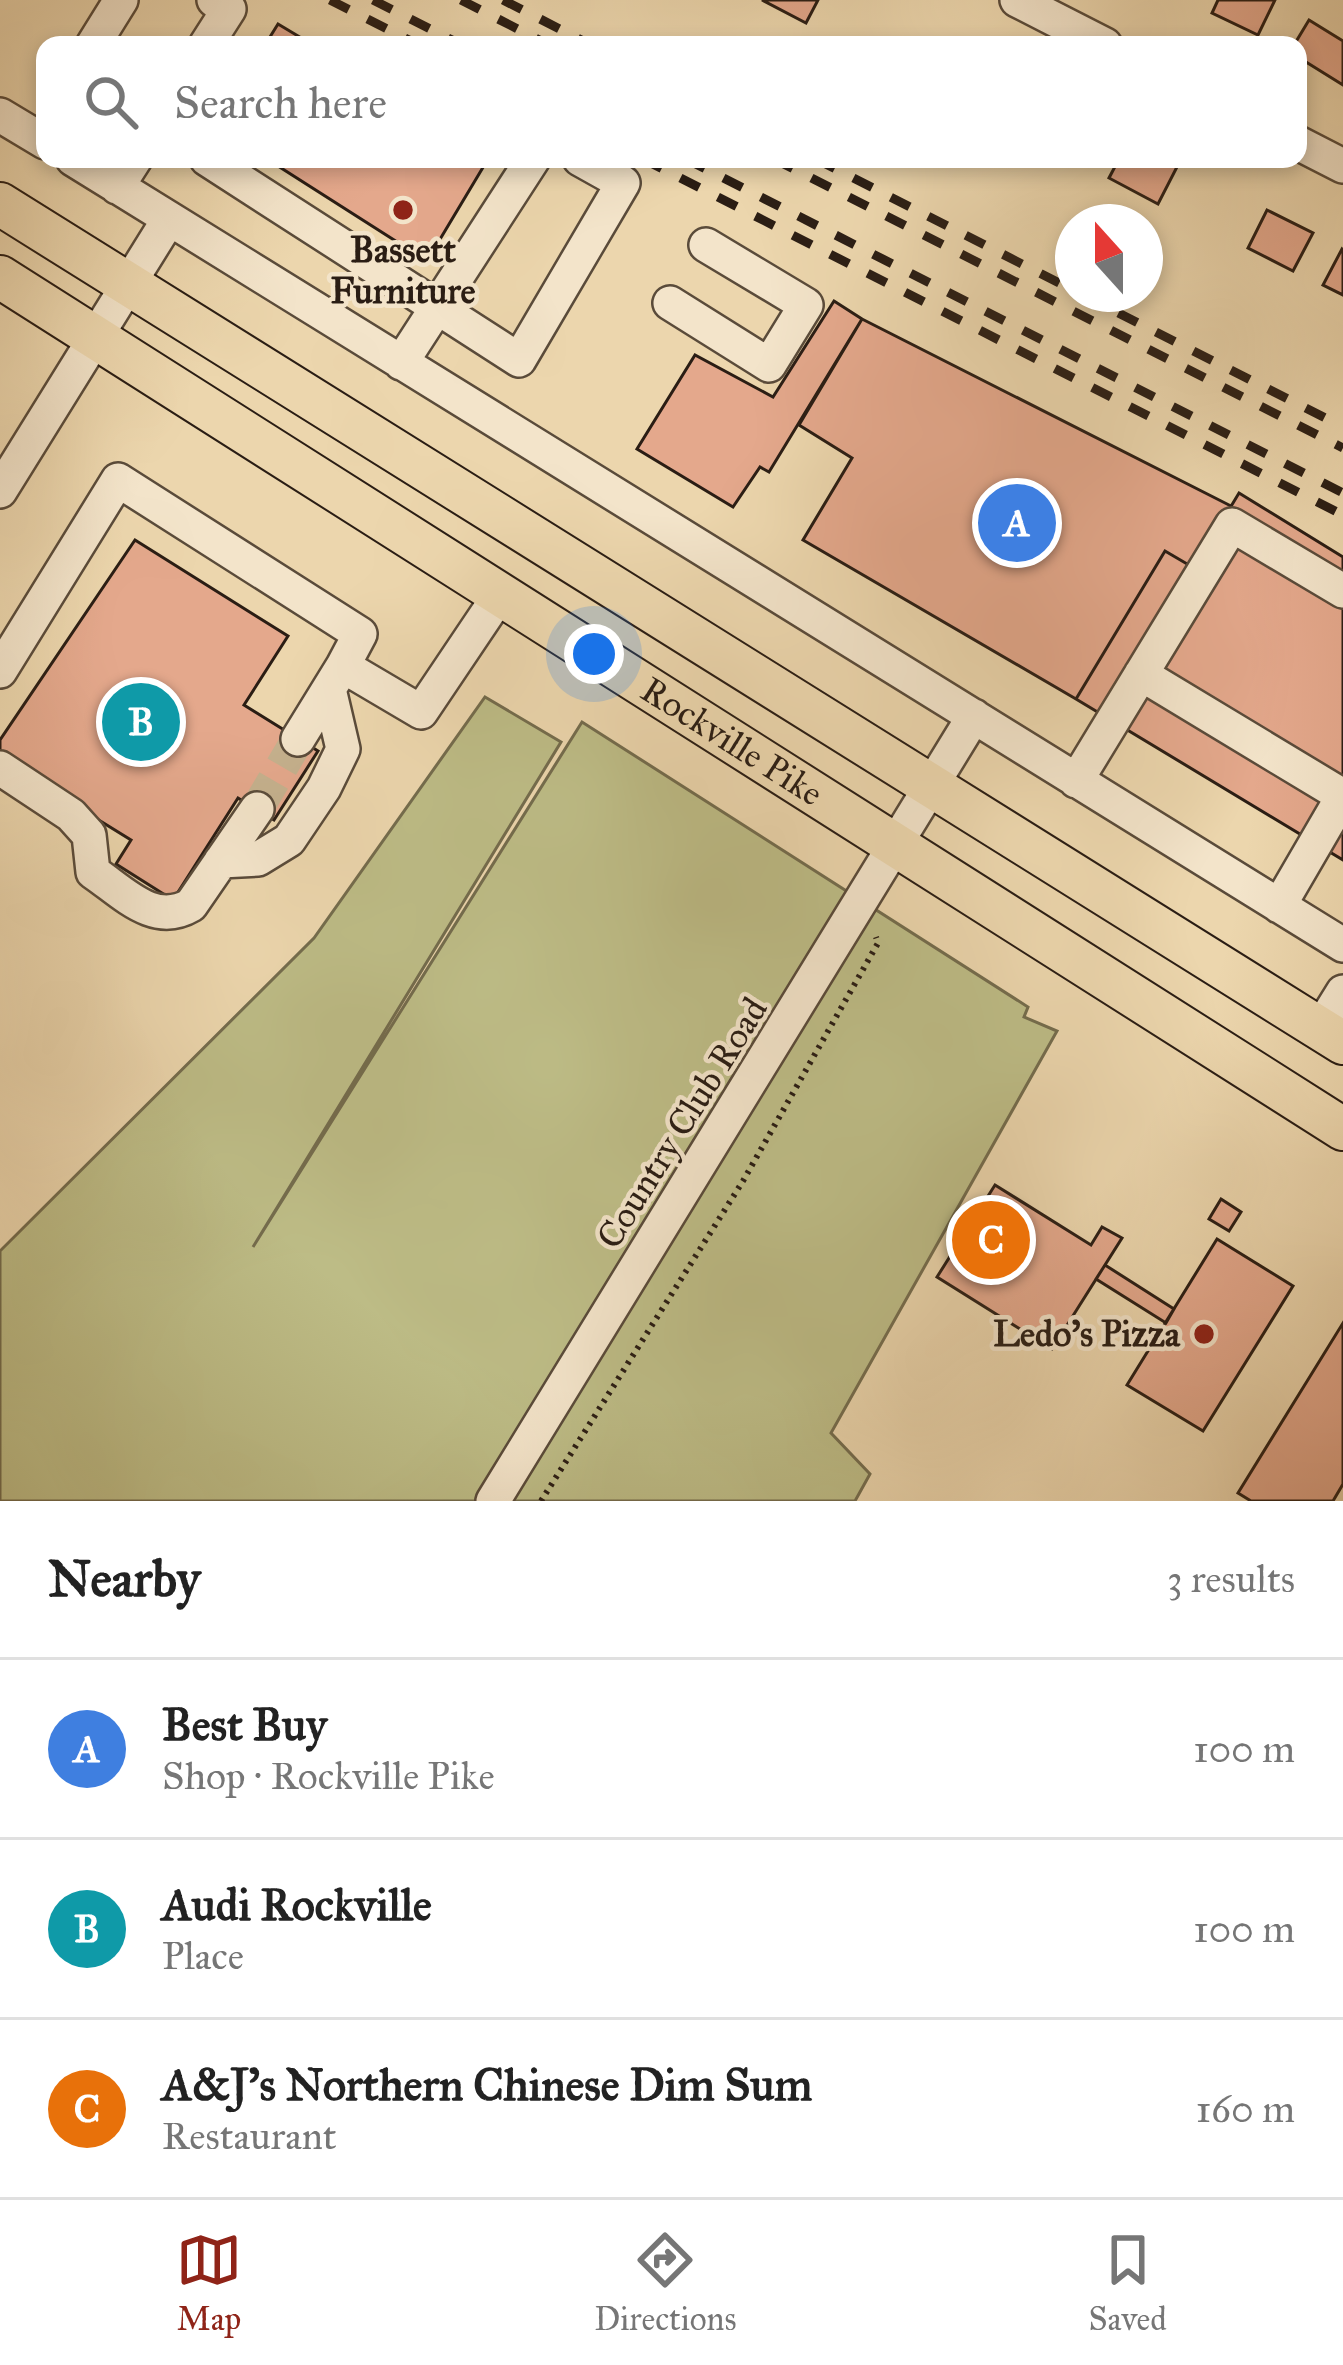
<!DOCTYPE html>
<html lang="en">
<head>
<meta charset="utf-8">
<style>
	:root { --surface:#fff; --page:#f2f2f2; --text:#222; --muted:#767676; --line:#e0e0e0; --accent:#8f2418 }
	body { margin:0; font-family:"IM FELL Great Primer",serif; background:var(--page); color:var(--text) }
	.compass { position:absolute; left:1055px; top:204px; width:108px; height:108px; border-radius:50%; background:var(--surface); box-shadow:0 6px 18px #0003; rotate:339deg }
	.you { position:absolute; left:594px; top:654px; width:42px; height:42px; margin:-30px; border:9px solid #fff; border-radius:50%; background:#1a73e8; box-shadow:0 0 0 18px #1a73e833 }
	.badge { display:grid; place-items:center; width:78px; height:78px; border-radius:50%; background:var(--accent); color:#fff; font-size:39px; font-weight:700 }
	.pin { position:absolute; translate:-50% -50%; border:6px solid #fff; box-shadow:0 3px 12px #0006 }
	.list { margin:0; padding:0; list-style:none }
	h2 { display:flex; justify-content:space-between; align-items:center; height:156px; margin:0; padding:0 48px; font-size:51px }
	h2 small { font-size:39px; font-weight:400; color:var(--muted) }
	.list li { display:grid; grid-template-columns:78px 1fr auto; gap:36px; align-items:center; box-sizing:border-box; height:180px; padding:0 48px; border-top:3px solid var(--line) }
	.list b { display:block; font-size:45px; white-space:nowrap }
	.list p { margin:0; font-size:39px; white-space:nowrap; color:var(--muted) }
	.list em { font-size:39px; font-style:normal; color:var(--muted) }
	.icon { flex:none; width:66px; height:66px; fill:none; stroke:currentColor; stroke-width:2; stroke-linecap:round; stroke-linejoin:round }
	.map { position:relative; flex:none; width:1343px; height:1501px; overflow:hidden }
	.search { position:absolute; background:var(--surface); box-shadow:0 6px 18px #0003; left:36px; right:36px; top:36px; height:132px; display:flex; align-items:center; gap:30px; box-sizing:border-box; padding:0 42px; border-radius:24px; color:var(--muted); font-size:45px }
	.sheet { height:696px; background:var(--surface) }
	nav { display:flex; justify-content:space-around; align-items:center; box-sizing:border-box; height:168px; border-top:3px solid var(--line); background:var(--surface); font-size:33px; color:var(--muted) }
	nav a { display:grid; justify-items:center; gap:6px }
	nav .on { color:var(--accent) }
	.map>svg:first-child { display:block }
	.green { fill:#bdbc86; stroke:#746c4d; stroke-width:3 }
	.building { fill:#e4a88c; stroke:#2a1d14; stroke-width:3 }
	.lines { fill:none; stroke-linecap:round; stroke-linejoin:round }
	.minor-tunnel { stroke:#c5b18e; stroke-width:33; stroke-dasharray:33 16; stroke-linecap:butt }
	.minor-casing { stroke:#5a4b3a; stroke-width:38 }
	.major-casing { stroke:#2a1d14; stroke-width:46 }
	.path { stroke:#2a1d14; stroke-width:6; stroke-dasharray:3 6; stroke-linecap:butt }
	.minor { stroke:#f3e4ca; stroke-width:33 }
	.major { stroke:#ecd6ad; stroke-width:42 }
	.rail { stroke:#2a1d14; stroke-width:9; stroke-dasharray:21 21; stroke-linecap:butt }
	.poi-dot { fill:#8f2418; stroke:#f3e4ca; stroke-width:4.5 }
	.labels { text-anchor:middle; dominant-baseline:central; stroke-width:9; stroke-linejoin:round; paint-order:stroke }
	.poi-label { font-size:36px; font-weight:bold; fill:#2a1d14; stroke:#f3e4ca }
	.street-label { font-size:36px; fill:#2a1d14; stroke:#f3e4ca }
</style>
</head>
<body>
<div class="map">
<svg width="1343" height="1501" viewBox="0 0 1343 1501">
	<rect width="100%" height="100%" fill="#ecd6ad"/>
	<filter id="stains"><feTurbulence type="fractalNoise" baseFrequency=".00167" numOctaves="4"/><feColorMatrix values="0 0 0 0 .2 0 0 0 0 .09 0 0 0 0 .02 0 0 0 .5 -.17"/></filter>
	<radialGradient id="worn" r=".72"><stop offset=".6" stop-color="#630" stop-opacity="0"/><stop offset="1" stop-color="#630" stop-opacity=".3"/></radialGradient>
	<path class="green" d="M485 697 561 742 253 1247 582 722 1028 1007 1024 1017 1057 1031 831 1433 870 1474 855 1501H0V1251L314 938Z"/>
	<path class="building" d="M762 0H818L806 23Z
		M1218 0H1275L1258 35 1212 13Z
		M1309 20 1343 41V85L1298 57 1294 45Z
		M278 24 313 45H265Z
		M267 159H488L427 261Z
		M1119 159H1165L1178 165 1158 204 1109 178Z
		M1267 210 1313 233 1293 271 1248 248Z
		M1342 249 1343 250V295L1323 285Z
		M834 301 862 319 769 472 760 467 733 507 637 449 695 355 773 397Z
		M862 319 1231 506 1194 568 1165 551 1076 699 803 540 852 458 799 425Z
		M1239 493 1343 557V860L1076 699 1165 551 1194 568Z
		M135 540 288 636 244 705 318 751 274 820 238 798 173 900 116 864 131 840 0 759V740Z
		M995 1185 1091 1245 1102 1227 1122 1238 1052 1349 937 1277Z
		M1221 1199 1241 1212 1229 1231 1209 1219Z
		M1217 1239 1293 1286 1203 1431 1127 1385Z
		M1105 1265 1174 1309 1166 1323 1096 1279Z
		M1343 1323V1484L1333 1501H1251L1238 1493Z"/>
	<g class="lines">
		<path class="minor-tunnel" d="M257 809 298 739"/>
		<defs>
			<path id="minor" d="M1017 0 1105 45
				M93 45 121 0
				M206 45 229 9 214 0
				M0 115 45 142
				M1298 143 1343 166
				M73 159 1343 945
				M207 159 519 360 623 183 580 159
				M117 187 135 159
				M670 303 769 365 806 305 706 245
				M401 363 533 159
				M0 491 169 219
				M0 671 118 480 360 634 343 666
				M1141 674 1343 796
				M298 739 343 666 421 712 501 593
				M0 768 71 815 89 835 93 872C124 893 154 927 191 905L257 809
				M1076 781 1232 525 1343 591
				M221 861 258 859 289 840 324 788 343 749 329 689
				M1279 906 1343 796
				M1320 1029 1343 992
				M493 1501 974 716"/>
			<g id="major">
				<path d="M0 204 1343 1043"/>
				<path id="s1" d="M0 277 1343 1129"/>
			</g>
		</defs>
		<use href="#minor" class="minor-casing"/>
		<use href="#major" class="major-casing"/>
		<path class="path" d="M541 1501 743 1181 878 943 876 937"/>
		<use href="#minor" class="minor"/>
		<use href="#major" class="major"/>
		<path class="rail" d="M330 0 419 45
			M373 0 462 45
			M461 0 549 45
			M503 0 591 45
			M643 159 1343 515
			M686 159 1343 493
			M774 159 1343 448
			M816 159 1073 290
			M1081 294 1343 427"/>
	</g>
	<g class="poi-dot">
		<circle cx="403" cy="210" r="12"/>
		<circle cx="1204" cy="1334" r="12"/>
	</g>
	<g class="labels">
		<g class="poi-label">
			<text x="403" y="250">Bassett<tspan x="403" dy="41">Furniture</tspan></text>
			<text x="1180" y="1334" text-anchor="end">Ledo's Pizza</text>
		</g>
		<g class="street-label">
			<text stroke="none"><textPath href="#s1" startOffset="867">Rockville Pike</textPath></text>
			<text transform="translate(682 1123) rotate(-58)">Country Club Road</text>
		</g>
	</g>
	<rect width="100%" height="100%" filter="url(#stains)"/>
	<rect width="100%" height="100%" fill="url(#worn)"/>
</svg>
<svg class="compass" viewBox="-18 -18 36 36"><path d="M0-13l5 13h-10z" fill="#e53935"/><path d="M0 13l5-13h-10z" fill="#767676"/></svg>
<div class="you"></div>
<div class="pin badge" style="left:1017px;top:523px;background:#3f7fe0">A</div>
<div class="pin badge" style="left:141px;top:722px;background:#0f9aa8">B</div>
<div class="pin badge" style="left:991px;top:1240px;background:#e8710a">C</div>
<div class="search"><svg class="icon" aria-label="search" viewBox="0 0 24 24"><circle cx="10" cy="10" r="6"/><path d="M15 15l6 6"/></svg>Search here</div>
</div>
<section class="sheet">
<h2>Nearby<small>3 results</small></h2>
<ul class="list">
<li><span class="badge" style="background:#3f7fe0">A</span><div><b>Best Buy</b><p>Shop · Rockville Pike</p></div><em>100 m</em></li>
<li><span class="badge" style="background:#0f9aa8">B</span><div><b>Audi Rockville</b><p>Place</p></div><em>100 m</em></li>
<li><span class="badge" style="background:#e8710a">C</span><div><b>A&amp;J's Northern Chinese Dim Sum</b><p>Restaurant</p></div><em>160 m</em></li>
</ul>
</section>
<nav>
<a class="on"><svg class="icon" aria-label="map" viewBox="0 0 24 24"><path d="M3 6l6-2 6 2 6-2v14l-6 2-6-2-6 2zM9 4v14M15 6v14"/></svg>Map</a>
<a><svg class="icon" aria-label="directions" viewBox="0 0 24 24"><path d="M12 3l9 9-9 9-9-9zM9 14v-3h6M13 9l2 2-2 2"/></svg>Directions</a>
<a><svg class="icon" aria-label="saved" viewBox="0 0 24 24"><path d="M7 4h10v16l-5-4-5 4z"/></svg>Saved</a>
</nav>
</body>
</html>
